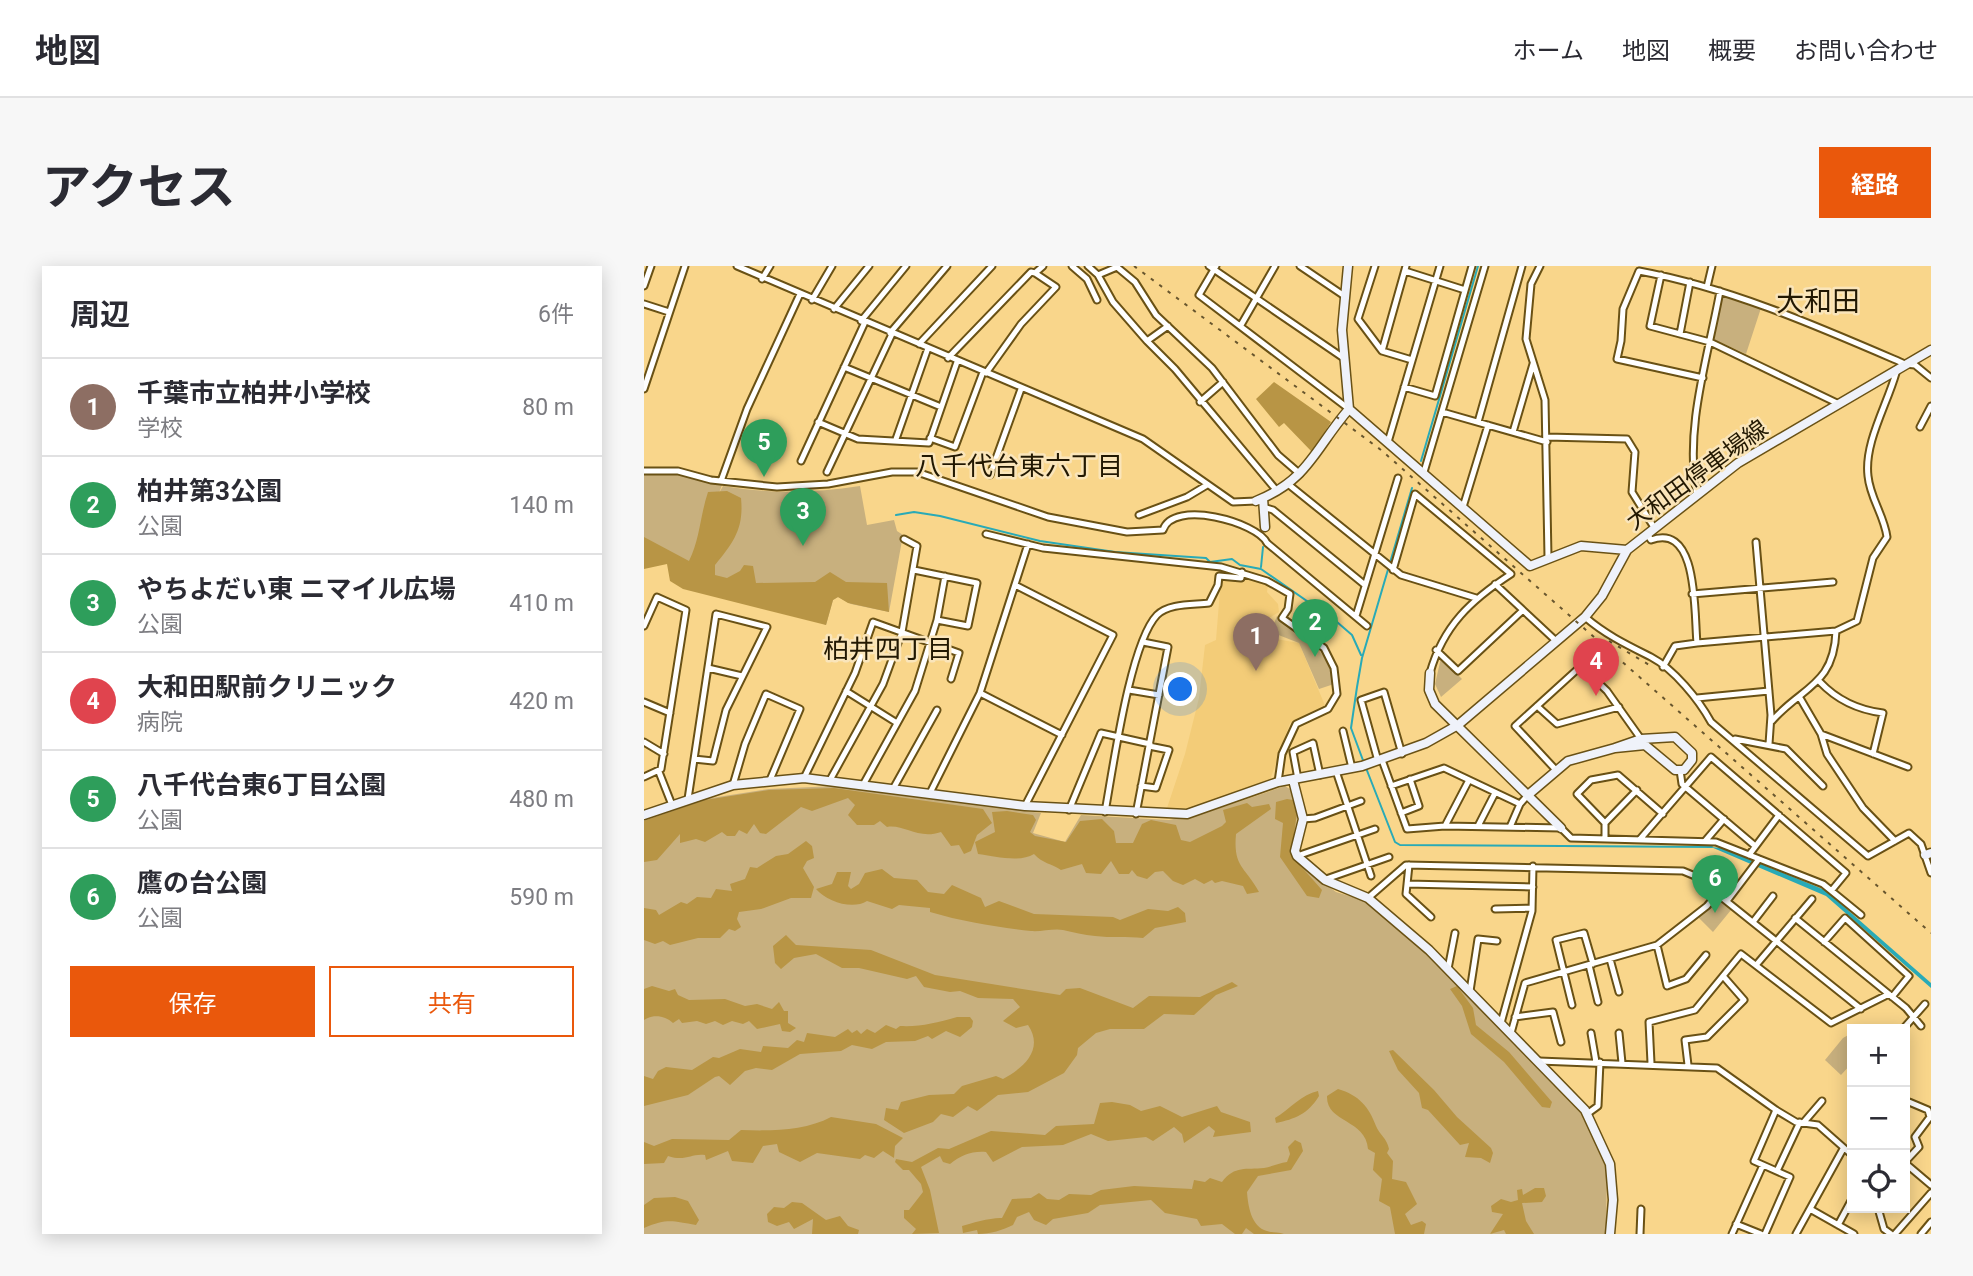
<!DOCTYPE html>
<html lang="ja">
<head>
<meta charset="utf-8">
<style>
	:root { --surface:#fff; --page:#f7f7f7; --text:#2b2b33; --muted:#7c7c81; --line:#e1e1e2; --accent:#ea580c }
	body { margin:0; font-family:Roboto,"Noto Sans JP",sans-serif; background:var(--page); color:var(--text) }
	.controls { position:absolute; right:21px; bottom:21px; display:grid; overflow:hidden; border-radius:0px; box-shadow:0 4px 18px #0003 }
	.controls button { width:63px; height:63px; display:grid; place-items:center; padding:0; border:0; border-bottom:2px solid var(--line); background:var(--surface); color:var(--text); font:35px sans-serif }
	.you { position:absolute; left:537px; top:424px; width:24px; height:24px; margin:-18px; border:5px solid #fff; border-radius:50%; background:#1a73e8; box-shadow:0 0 0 10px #1a73e833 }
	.badge { display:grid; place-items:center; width:46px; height:46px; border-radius:50%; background:var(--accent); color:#fff; font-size:23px; font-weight:700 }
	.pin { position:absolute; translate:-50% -58px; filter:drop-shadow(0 2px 4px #0008) }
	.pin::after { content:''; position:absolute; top:37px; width:24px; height:21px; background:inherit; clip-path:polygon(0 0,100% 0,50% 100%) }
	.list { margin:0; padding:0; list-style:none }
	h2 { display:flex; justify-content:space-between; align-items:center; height:91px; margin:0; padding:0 28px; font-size:30px }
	h2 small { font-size:23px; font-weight:400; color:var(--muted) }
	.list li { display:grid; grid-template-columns:46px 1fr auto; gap:21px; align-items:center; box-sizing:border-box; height:98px; padding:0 28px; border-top:2px solid var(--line) }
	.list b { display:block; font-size:26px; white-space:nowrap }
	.list p { margin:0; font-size:23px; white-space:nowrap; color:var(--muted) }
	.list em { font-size:23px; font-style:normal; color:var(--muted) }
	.actions { display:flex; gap:14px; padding:21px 28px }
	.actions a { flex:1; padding:16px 0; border:2px solid var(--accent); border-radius:0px; text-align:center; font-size:24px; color:var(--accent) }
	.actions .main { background:var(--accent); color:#fff }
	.icon { flex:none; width:38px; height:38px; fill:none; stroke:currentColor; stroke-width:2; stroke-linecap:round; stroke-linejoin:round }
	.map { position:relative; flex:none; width:1287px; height:968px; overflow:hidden; border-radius:0px }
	header { display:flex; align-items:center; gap:42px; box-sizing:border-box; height:98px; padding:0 35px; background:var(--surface); border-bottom:2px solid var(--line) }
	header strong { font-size:33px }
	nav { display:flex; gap:38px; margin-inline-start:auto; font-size:24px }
	.intro { display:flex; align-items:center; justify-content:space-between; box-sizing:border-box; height:168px; padding:0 42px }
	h1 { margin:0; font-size:49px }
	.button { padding:18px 32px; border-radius:0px; background:var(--accent); color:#fff; font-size:24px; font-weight:700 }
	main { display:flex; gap:42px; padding:0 42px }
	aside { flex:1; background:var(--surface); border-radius:0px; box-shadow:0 4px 18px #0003 }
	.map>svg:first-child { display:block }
	.built { fill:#f3cc78 }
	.green { fill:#c8b07e }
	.forest { fill:#b89545 }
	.water { fill:#29aab7 }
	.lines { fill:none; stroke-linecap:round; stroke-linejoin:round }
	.stream { stroke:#29aab7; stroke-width:2 }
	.street-casing { stroke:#695115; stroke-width:9 }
	.secondary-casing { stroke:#695115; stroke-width:11 }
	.street { stroke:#fff; stroke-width:5 }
	.secondary { stroke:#eff2fa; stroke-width:8 }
	.rail { stroke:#68562e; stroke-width:2; stroke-dasharray:3.5 7; stroke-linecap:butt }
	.labels { text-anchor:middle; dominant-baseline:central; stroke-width:5; stroke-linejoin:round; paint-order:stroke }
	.street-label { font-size:24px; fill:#221802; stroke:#fae5ba }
	.neighbourhood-label { font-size:26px; fill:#221802; stroke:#fae5ba }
	.quarter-label { font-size:28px; fill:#221802; stroke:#fae5ba }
</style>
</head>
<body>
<header>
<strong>地図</strong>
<nav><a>ホーム</a><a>地図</a><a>概要</a><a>お問い合わせ</a></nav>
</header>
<div class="intro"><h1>アクセス</h1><a class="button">経路</a></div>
<main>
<aside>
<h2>周辺<small>6件</small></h2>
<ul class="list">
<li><span class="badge" style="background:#8d6e63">1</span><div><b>千葉市立柏井小学校</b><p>学校</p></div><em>80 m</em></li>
<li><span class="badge" style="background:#2e9e5b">2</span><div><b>柏井第3公園</b><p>公園</p></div><em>140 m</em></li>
<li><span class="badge" style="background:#2e9e5b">3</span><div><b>やちよだい東 ニマイル広場</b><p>公園</p></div><em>410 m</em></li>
<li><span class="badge" style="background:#e0444e">4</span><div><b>大和田駅前クリニック</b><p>病院</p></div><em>420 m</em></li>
<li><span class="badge" style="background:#2e9e5b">5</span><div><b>八千代台東6丁目公園</b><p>公園</p></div><em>480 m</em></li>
<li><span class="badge" style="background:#2e9e5b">6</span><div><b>鷹の台公園</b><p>公園</p></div><em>590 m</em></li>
</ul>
<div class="actions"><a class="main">保存</a><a>共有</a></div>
</aside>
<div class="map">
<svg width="1287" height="968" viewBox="0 0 1287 968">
	<rect width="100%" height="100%" fill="#f9d68b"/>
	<path class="built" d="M602 309 624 318 623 326 634 338 635 346 622 354 632 373 655 377 682 442 646 457 626 514 555 540 522 545 541 488 555 432 561 379 572 374 577 312 601 314Z"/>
	<path class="green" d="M1079 29 1117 42 1102 88 1069 73Z
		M22 206 78 219 75 227 79 220C127 228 169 227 216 220L223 259 250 254 253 265 259 269 245 346 207 338 194 331 189 334 182 359 0 280V208Z
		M633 350C660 370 685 384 690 418L675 423 655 377 632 368 629 360Z
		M797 392 818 413 797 431 791 418Z
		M190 520 397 547 389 567 421 576 437 549 525 554 567 545 641 520 649 525 654 548 647 581 652 596 692 626 722 635 782 686 937 846 955 880 963 906 962 968H0V555L61 533 125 523Z
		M1072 633 1087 644 1069 666 1054 651Z
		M1208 767V797L1197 809 1181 794 1199 772Z"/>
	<path class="forest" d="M630 116 687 156 668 186 640 157 635 161 612 133Z
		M83 225 97 232C100 262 90 276 71 299V309L83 312 96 305 100 299 109 300 112 317 171 316 186 306 202 316 243 317 245 346 204 337 194 331 189 334 182 359 39 323 26 315 23 298 0 303V271L45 295C56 273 56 250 64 226Z
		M190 522 339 543 348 557 333 569 327 585 320 588 315 579 307 580 297 566C274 574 260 558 243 561L236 555 230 559H213L204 549 211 539 204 532 168 545 157 541 122 568 116 567 110 558 103 568 95 564 91 570H83L78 566 61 576 52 573 36 577V568L13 594 0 596V555L61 534 125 524Z
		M643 533 649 534 653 547 647 589 678 624 675 632 663 630 636 591 639 557 631 553 632 536Z
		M603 537 608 541 625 538 627 543 592 568C589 602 601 600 615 626L603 628 599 620 578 615 571 617 568 614 560 618 551 613 539 619 529 615 519 605 511 606 503 613 493 610 488 604 485 608H475L467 595 457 608 442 607 438 598 417 604C407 597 399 598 390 588 376 597 350 590 334 588L331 576 351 566 348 546 363 545 389 549 392 554 386 566 391 570 422 576 436 555 458 553 470 565 472 577H489L498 558 507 554 532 559 537 574 546 576 578 560 582 556 579 544Z
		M162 575 168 580 170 592 163 595 159 602 170 621 167 632H147L117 643 95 646 93 653 97 661 91 665 85 663 76 672H54L26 679 19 675 11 678 0 674V642L12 644 15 649 37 636 43 638 53 631 67 632 72 623 88 625 86 618 101 613 106 601 113 602 132 590 144 588Z
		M238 603 250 612 273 614 284 626 300 628 308 619 337 632 341 641 355 635 390 648 469 651 476 654 504 643 524 645 534 641 541 647 542 656 511 662 499 672C483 670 467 672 451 670 440 669 429 666 419 664 410 662 397 666 387 665 352 661 320 656 286 646V642L255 639 248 643 223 635C209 644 183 636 172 623L188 618 193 606H207L204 620 207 623 215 618 221 607Z
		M142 669 152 679 227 684 291 709 416 729 422 723 436 722 489 742 505 730 556 731 588 716 594 720 572 729 550 749 520 748 500 763H466L452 767 434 782 433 789 420 807 384 826 354 829 333 845 324 840 309 851 297 848 289 856 260 867 240 854 242 842 254 844 257 836 285 829 310 828 318 820 352 810 359 813C381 801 400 783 384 759L372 762 359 755 376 741 369 733 334 732 316 725 306 726 280 721 272 710 263 713 215 702H198L172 688 150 692 137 703 131 697 129 680Z
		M8 720 25 725 31 723 34 729 45 734 81 733 101 740 113 738 128 743 135 736 140 745H144V757L152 762 146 766 138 765 136 758 113 763 105 755 99 758 88 755 79 759 71 755 62 758 53 755 38 757 35 753 29 757C21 749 8 748 0 754V723Z
		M813 720 829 742 832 759 865 786 908 836 906 842 898 841 860 796 827 768 818 740 806 723Z
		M313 751H326L329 755 328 761 316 771 302 765 288 773 284 770 271 775 242 776 228 783 208 779 197 785 156 788 128 804 112 802 101 805 86 819 75 810 71 811 44 829 0 840V810L9 813 14 805 22 801 48 804 69 791 75 792 96 783 117 786 119 780 144 782 153 774 160 776 163 767 191 771 204 763 208 767 213 764 217 768 223 763 231 767 242 759 252 763 256 760C276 761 292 757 313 751Z
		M749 784 790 824 813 851 847 882 849 887 846 897 837 892 821 891 825 877 816 879 784 844 778 842 775 827 754 804 745 785Z
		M694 823C715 829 725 841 732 860 735 868 743 872 745 883L743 887 749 895 748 913 762 916 773 938 761 948 767 959 778 955 782 958 780 968H751L746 941 735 935 738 913 729 904 731 887 724 883C722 853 682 857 683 830Z
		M674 825 675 830C664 848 651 853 632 857L631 852C646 843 658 828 674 825Z
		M468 836 486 839 497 845 516 840 538 851 573 840 577 846 606 856 607 866 569 871 571 865 565 860 540 877 538 868 530 861 509 875 502 871 464 875 447 868 419 879 378 881 349 896 342 886C327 885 318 889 306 898L299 896 296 890 277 901 286 924 295 967 268 968 272 963 260 952V944H265L279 926 277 918 265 904H259L251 896 252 893 268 896 294 882 305 883 347 865 401 869 412 860 450 858 456 837Z
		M187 851 232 858 259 872 251 880 250 892 239 885 230 892 221 889 216 893 173 887 156 896 135 886 133 878 119 880 109 897 88 895 84 885 62 894 61 889C47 887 42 896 24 890L20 897 0 898V876L10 880 28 873 85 874 97 864C126 865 161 865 187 851Z
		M651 874 657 877 659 885 647 904 614 910 603 926C604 939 607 961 623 965 628 967 634 966 640 968H610L602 962 598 968H591L578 958 557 960 553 953 521 947 507 934 456 939 444 947 409 953 402 959 390 954 385 946 373 951 369 959C359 964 346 968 334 968L333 964 319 967 318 960C327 957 349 951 358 952L368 933 387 932 395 927 403 933 415 934 425 928 447 929 457 924 490 920 548 923 550 914 561 916 566 912 578 916C591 899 602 904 620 902 627 901 635 897 643 896L646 888 644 881Z
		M891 922H900L902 930 898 936 878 937 882 955 890 968H862L860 964 846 968 859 948 848 946 847 940 857 933 867 936 874 934 873 924 878 923 879 929Z
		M31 931 44 935 55 954 52 959C29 955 23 952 0 962V939L10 932Z
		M148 936 158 937 182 954 196 950 204 960 215 964 214 968H168L169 953 150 963 145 956 133 960 124 956 123 948 130 941 140 942Z"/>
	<path class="water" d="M1067 581 1078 582 1181 624 1287 717V722L1182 630Z"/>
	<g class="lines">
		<path class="stream" d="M777 195 834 0
			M252 249 270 246 296 250 396 275 471 286 562 292 566 296 588 293 596 299 617 303 693 356 708 369 717 389
			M617 301 619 281
			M720 497 707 462 713 421 718 392 768 222
			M722 502 751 576 756 579 1068 581"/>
		<defs>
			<path id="street" d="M93 0 499 173 589 236 612 235
				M428 0 443 13 453 34
				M444 0 454 9 473 1 491 16 512 49 568 102 634 189 656 208
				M565 0 701 93
				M572 0 555 29 705 143
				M656 0 699 29
				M731 0 714 53 738 85
				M762 0 738 85 768 94
				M896 0 887 18 882 73 901 134 904 291
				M761 5 821 24
				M391 7 399 0
				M454 9 469 36 503 75
				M1017 9 1006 60 1066 76 1195 138
				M118 13 126 0
				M0 20 7 0
				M1063 21 1068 0
				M168 34 188 0
				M0 38 25 46
				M190 43 225 0
				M217 55 262 0
				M597 59 631 0
				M524 60 503 75 531 103 633 225
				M246 67 303 0
				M1036 68 1046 16
				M275 78 348 0
				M304 92 387 6 391 7 412 21 377 58 342 107
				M200 101 297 141
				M1059 112 973 93 977 75 979 43 995 5C1087 22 1175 61 1261 98L1271 99 1287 112
				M760 121 791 130 828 0
				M0 123 41 0
				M556 136 579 116
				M798 146 903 176
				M174 156 214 173 285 177 313 96
				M834 156 878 0
				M1276 161 1287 140
				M869 166 889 98
				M903 171 983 173 991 186 988 226 1011 263
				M286 172 311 181 339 106
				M252 173 284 82
				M744 176 796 0
				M157 195 221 56
				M0 205H34L67 214 133 221 184 218 248 206H273L404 251 483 266 519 264C529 233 613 256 623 277L723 360
				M183 206 248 68
				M780 206 841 0
				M346 209 377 123
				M77 215 103 143 156 28
				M644 218 757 309 832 332
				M1053 229C1040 163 1064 91 1076 25
				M819 241 844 159
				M622 242 629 244 721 319
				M495 249 543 231 563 219
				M342 268 399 282 577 301 623 315 646 328 644 343 638 352 680 382 690 402 693 428 684 443 652 458 638 488 634 516
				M1003 268 1007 274C1055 256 1050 348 1053 377L1031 380 1019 401
				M1112 276 1127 449 1125 478
				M270 304 333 317 324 360 293 354
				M749 304 771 228 867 308C827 334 799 360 786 407
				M851 318 911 374
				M371 319 469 369 381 540
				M1048 328 1189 316
				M712 350 754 212
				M941 351C962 369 983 379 1007 391 1030 403 1055 434 1067 456L1224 590 1265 567 1277 578 1287 607
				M0 360 13 331 42 344 17 503 0 511
				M1053 377 1192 365 1213 355 1229 292 1243 271C1240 249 1226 232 1224 210 1220 177 1243 139 1252 107
				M792 384 814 405 878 345
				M64 402 98 410
				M1176 416C1193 434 1215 444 1239 447L1229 488
				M485 424 515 429
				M202 425 253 457
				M336 427 418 469
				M1053 432 1125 425
				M1156 432 1177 468 1183 488 1219 542 1251 575
				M0 436 26 447
				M893 440 913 458 975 441
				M1128 455C1157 421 1190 420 1192 365
				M699 465 708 502
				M1177 468 1264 501
				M1091 473 1142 483 1179 520
				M0 476 20 488
				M738 494 763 563 801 560 917 562 927 572 1072 576 1179 618 1217 649
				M734 495 717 434 740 426 758 488
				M911 503 871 460 937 400 963 425 997 473
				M1036 504 1038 518 1110 579
				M692 505 727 610
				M15 506 28 539
				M160 512 211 407 229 356 315 387 307 413
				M654 513 649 486 669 477 676 509
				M186 514 239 418 258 366 273 280 260 273
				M89 519 101 478 122 428 156 443 126 514
				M219 519 271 425 293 354 301 310
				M497 520 512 522 525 484 505 480
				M747 520 800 502 876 538 884 529
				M249 523 293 444
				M286 527 336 427 384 278
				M44 533 72 348 123 361 82 444 69 495 50 493
				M425 544 457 467 506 478
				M461 546C469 503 486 377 513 349 525 337 549 339 565 337L574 319 575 310 597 312 598 306
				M757 547 775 540 766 513
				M492 548 524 381 499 376
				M659 553 671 552 717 535
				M961 557 993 524
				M801 560 825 514
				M834 560 851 527
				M866 561 876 538
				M961 572V557L933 528 947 514 974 509 1019 548
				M997 572 1067 491 1202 607 1188 624
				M1062 574 1080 553
				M1105 589 1135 549
				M653 590 731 563
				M765 599 762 628 787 651
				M682 613 745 591
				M763 618 889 621
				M724 632 762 599 1039 605 1051 610 1217 743
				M1083 635 1115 593
				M851 643 888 642
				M1151 652 1262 742 1277 760
				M1109 656 1129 630
				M1180 676 1201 652 1265 710 1248 731
				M1013 679 1023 720 1042 713 1062 689
				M966 693 975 726
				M1113 698 1168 633
				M945 699 954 736
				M804 703 811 667
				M826 725 834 673 853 675
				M928 739 912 674 940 667 949 698
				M871 751 909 746 917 776
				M857 757 888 645 889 600
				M1259 763 1281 738
				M867 767 881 717 1013 679 1063 640 1073 628
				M947 767 952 796
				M975 767 978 797
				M895 795 1073 802 1132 844 1152 856 1174 859 1208 889
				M1007 797 1005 756 1051 744 1097 688 1187 757 1245 728
				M1044 799 1041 774 1063 771 1100 734 1079 710
				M943 848 954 840 956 796
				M1160 856 1178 835
				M1261 896 1275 881 1271 871 1286 851 1284 844 1265 836
				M1261 897 1287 919
				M1133 905 1156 856
				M1234 942 1240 963 1247 968
				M1166 943 1210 968
				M1092 958 1117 968
				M1194 959 1208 933
				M996 968 997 943
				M1088 968 1119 899
				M1121 968 1146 911 1110 895 1132 844
				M1152 968 1199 883
				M1251 968 1287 927
				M1277 968 1287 956"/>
			<path id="secondary" d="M705 143 886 300 937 280 983 284
				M619 232 621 261
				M612 235C665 214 671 182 705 143L698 64 704 0
				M786 407 785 424 791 438 917 562
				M1031 471 1048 487V494L1040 504H1031L1001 479 971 482 997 473Z
				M649 514 659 553 651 585 653 590 681 614 724 632 785 684 941 844 966 898 969 934 966 968
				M884 529 924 495 971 482
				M0 549 89 519 160 512 381 540 543 548 634 516 718 500 782 477 814 459 941 351 958 330 983 284 1094 197 1287 84
				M1281 589 1287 587"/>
		</defs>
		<use href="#street" class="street-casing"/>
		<use href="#secondary" class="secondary-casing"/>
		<use href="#street" class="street"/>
		<use href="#secondary" class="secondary"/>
		<path class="rail" d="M490 0 737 184 1287 667
			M965 375 1007 400"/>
	</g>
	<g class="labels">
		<g class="street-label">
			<text transform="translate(1053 209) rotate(-36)">大和田停車場線</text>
		</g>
		<g class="neighbourhood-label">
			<text x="375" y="200">八千代台東六丁目</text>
			<text x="244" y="383">柏井四丁目</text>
		</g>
		<g class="quarter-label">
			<text x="1174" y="35">大和田</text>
		</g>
	</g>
</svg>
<div class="controls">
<button>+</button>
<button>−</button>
<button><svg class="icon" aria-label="locate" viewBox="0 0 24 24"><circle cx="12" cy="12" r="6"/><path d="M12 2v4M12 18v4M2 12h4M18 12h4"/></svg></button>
</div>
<div class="you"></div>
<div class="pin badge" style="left:612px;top:405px;background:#8d6e63">1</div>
<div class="pin badge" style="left:671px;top:391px;background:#2e9e5b">2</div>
<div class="pin badge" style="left:159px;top:280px;background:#2e9e5b">3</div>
<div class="pin badge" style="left:952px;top:430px;background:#e0444e">4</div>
<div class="pin badge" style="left:120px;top:211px;background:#2e9e5b">5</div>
<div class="pin badge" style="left:1071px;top:647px;background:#2e9e5b">6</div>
</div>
</main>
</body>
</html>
